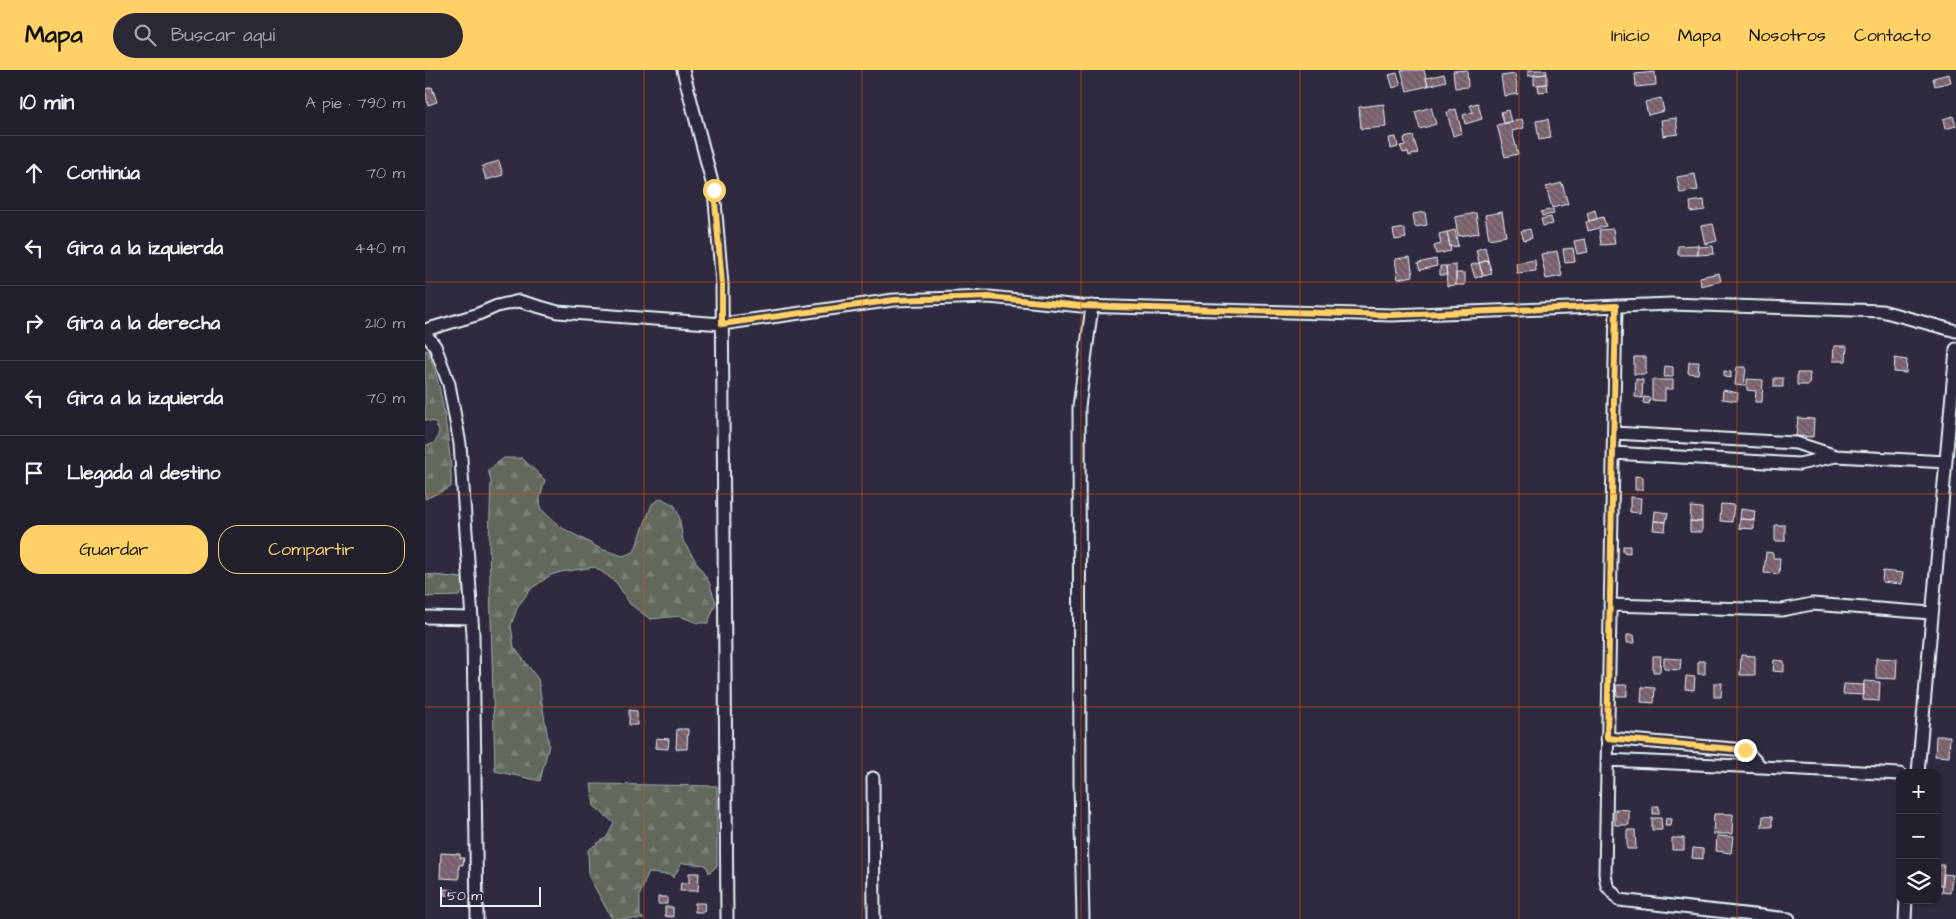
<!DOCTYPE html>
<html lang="es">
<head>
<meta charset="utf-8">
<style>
	:root { --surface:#23202e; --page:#2b2836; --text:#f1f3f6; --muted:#a3a3aa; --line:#403e4a; --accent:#ffd166 }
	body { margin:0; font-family:"Architects Daughter",sans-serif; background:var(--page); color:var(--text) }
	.controls { position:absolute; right:15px; bottom:15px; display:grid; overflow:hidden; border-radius:10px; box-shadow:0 1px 4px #0004 }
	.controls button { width:45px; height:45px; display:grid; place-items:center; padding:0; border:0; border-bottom:1px solid var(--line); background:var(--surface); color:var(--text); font:25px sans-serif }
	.scale { position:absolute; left:15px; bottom:12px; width:101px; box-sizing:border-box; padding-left:5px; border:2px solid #e8f1f8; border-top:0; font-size:14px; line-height:18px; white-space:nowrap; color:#e8f1f8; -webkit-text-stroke:4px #2f2a3d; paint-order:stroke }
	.stop { position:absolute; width:15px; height:15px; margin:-11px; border:4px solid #ffd166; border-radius:50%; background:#fff }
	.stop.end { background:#ffd166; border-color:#fff; box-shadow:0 1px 5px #0008 }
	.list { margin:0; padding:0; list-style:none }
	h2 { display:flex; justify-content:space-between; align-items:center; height:65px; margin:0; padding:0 20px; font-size:21px }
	h2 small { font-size:16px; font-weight:400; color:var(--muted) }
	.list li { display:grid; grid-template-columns:32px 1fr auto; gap:15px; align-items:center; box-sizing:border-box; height:75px; padding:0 20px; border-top:1px solid var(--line) }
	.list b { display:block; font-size:19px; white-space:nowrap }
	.list em { font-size:16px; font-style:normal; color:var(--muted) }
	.actions { display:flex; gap:10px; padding:15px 20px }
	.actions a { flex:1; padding:11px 0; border:1px solid var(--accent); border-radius:20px; text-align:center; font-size:18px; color:var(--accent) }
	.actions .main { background:var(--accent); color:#111 }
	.icon { flex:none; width:28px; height:28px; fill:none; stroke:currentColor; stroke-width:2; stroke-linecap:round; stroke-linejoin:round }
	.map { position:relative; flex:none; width:1531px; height:849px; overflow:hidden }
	header { display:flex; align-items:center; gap:30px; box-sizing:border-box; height:70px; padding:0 25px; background:var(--accent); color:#111 }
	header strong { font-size:24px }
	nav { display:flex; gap:28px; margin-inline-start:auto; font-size:18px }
	.search { width:350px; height:45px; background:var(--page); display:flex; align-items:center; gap:12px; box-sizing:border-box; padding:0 18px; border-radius:28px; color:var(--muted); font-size:19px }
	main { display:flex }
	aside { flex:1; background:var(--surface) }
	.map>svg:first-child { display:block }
	.forest { fill:url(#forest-firs); stroke:#a5adaa }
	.building { fill:url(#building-back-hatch); stroke:#e8f1f8 }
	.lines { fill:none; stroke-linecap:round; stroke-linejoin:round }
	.minor-casing { stroke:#e8f1f8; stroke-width:15 }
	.minor { stroke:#2f2a3d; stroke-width:11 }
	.route { stroke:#ffd166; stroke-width:6 }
	.grid { fill:none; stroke:#e8590c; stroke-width:1; stroke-opacity:0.55 }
</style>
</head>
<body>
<header>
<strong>Mapa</strong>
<div class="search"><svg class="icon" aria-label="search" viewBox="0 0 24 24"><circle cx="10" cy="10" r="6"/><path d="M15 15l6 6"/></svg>Buscar aquí</div>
<nav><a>Inicio</a><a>Mapa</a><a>Nosotros</a><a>Contacto</a></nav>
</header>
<main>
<aside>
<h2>10 min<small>A pie · 790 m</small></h2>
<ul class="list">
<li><svg class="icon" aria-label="ahead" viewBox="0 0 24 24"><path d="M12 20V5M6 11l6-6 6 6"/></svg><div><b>Continúa</b></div><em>70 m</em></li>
<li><svg class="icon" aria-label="left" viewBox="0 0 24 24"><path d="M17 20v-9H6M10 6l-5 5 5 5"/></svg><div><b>Gira a la izquierda</b></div><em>440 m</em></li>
<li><svg class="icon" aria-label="right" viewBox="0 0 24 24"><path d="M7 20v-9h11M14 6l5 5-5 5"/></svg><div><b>Gira a la derecha</b></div><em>210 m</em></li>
<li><svg class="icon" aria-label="left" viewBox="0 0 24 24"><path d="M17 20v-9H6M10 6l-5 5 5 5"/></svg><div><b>Gira a la izquierda</b></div><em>70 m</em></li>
<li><svg class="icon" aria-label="arrive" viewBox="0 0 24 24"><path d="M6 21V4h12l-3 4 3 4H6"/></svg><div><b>Llegada al destino</b></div></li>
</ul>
<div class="actions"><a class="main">Guardar</a><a>Compartir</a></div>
</aside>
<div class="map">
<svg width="1531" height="849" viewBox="0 0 1531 849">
	<defs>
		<pattern id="forest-firs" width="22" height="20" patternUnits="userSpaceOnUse" patternTransform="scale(1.25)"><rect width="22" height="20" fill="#62695c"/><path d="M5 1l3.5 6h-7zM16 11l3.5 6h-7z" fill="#787f74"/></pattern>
		<pattern id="building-back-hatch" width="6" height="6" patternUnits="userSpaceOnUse" patternTransform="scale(1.25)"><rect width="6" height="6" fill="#775f6a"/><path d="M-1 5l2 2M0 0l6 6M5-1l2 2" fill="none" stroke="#8a7680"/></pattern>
	</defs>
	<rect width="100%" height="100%" fill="#2f2a3d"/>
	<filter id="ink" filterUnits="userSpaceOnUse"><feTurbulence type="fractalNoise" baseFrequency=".02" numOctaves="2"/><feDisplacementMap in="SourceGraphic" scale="10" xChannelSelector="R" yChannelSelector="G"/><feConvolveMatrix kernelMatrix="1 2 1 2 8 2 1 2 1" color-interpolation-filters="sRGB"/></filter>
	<g filter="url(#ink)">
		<path class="forest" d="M2 280C12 302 16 324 20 347 23 371 27 393 26 417L0 429V375C9 376 13 370 14 361L10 352 0 350V281Z
			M79 388H97L120 410 115 428 116 439 134 456 176 479 198 486 209 482 227 434 236 428 250 436 254 446 258 471 284 512 291 533 283 553H272L255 546 225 549 205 534 191 512 170 497 136 502 126 505 107 518 93 536 86 555 89 577 113 609 124 675 115 711 70 701 64 473 66 411 63 400Z
			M0 504 37 508 39 520 34 526 0 527Z
			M166 714 292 716V796L284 803 281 795 257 793 248 808 246 805 223 803 215 824V846L219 849H187L164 807 163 780 182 767 189 753 169 736Z"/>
		<path class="building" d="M976 0H999L1003 16 982 21Z
			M1042 0 1043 17 1030 18 1028 1Z
			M1103 0H1121L1122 4 1103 6Z
			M1230 2 1231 15 1211 17 1210 4Z
			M972 3 976 15 968 18 964 5Z
			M1019 4 1021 11 1003 16 1001 8Z
			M1090 4 1093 24 1079 26 1076 6Z
			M1122 4V14L1109 15V5Z
			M1524 4 1526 12 1510 16 1508 8Z
			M1122 14 1123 21 1114 22 1113 15Z
			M7 17 12 32 3 35 0 19Z
			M1236 28 1239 41 1223 45 1220 32Z
			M1053 33 1057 49 1040 54 1038 45 1048 42 1045 35Z
			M959 34 961 57 936 59 934 37Z
			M1006 37 1011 54 995 59 990 42Z
			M1031 39 1037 63 1028 66 1022 42Z
			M1083 40 1086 52 1079 54 1076 42Z
			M1528 46 1531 56 1520 59 1518 49Z
			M1251 48 1253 64 1238 66 1236 50Z
			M1097 49 1099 58 1087 61 1093 84 1080 87 1072 55Z
			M1123 49 1126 68 1114 70 1111 51Z
			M988 66 993 83 984 86 983 82 978 83 975 76 980 75 979 68Z
			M971 67 973 77 966 79 964 68Z
			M74 91 78 105 61 110 57 96Z
			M1270 104 1273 120 1255 123 1252 107Z
			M1137 113 1143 134 1127 138 1121 117Z
			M1279 130 1280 140 1266 142 1265 132Z
			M1128 139 1129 144 1117 146 1116 142Z
			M1170 140 1172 149 1164 151 1162 143Z
			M1000 142 1002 155 990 157 988 144Z
			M1077 142 1081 166 1064 169 1060 145Z
			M1051 143 1054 163 1033 166 1030 147Z
			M1126 147 1128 154 1118 156 1116 149Z
			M1178 147 1181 156 1163 161 1161 152Z
			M1288 154 1292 171 1280 174 1276 156Z
			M979 158 981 168 970 170 968 160Z
			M1105 159 1107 168 1099 170 1096 161Z
			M1188 159 1190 174 1176 175 1174 160Z
			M1030 160 1033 176 1025 177 1022 162Z
			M1022 162 1026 181 1011 184 1009 176 1016 174 1014 164Z
			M1160 169 1163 182 1152 184 1149 171Z
			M1273 175V185H1253V176Z
			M1288 176 1289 184 1273 185V177Z
			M1060 177 1063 190 1054 193 1051 180Z
			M1148 178 1150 192 1140 193 1138 179Z
			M1132 181 1137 206 1121 209 1116 184Z
			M985 187 988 206 973 209 970 189Z
			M1011 189 1012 196 995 200 993 193Z
			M1063 190 1067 204 1058 206 1054 193Z
			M1110 190 1111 201 1092 203 1091 193Z
			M1054 193 1058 206 1050 208 1046 195Z
			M1031 195V215L1022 216 1021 196Z
			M1015 196H1021L1022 205H1015Z
			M1031 203H1040V215H1031Z
			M1294 203 1296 211 1276 216 1275 207Z
			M1409 276H1422L1421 291H1408Z
			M1209 287H1221V304H1209Z
			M1470 288 1482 290 1481 303 1469 302Z
			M1264 292H1274L1273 304 1263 303Z
			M1240 296 1248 297V307H1239Z
			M1312 297H1321L1319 316 1310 315Z
			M1299 301 1306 302V308L1299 307Z
			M1372 303H1385L1384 315H1372Z
			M1349 308H1358V317H1349Z
			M1211 309 1218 310 1217 328 1210 327Z
			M1322 309 1338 310 1337 332H1330L1331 321 1322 320Z
			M1227 310H1248V319H1240V331L1227 330Z
			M1298 320 1313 323 1312 331 1297 329Z
			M1219 327 1225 328 1224 334 1218 333Z
			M1373 348 1389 349 1388 367 1371 366Z
			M1210 406 1218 407V420H1210Z
			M1205 427 1216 428 1215 443 1205 442Z
			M1296 434 1309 435 1307 452 1295 451Z
			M1266 437 1277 438V452L1265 451Z
			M1316 439 1330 441 1329 450 1315 449Z
			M1230 441 1243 443 1241 452 1229 451Z
			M1315 449 1329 450V459L1314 458Z
			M1229 451 1241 452 1240 461 1228 460Z
			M1265 451 1277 452V462H1265Z
			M1350 455H1360V471H1350Z
			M1198 476H1205V483L1198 482Z
			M1341 482 1348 483V488H1355L1354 504 1339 503Z
			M1458 501 1478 503 1476 514 1457 512Z
			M1202 565H1209L1210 573H1202Z
			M1316 585 1330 586V605H1315Z
			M1228 586H1236L1235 602H1228Z
			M1239 588 1256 589 1255 600 1239 599Z
			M1451 588 1472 589 1471 609 1451 608Z
			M1349 590 1359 591V602L1348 601Z
			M1273 591H1280V604H1273Z
			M1261 606 1270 607 1269 620 1260 619Z
			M1439 611 1455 612 1454 631 1438 630Z
			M1289 613H1297L1296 627H1289Z
			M1419 614 1439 615V625L1418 624Z
			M1191 615H1202V626H1192Z
			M1217 617 1230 618 1229 633 1216 632Z
			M204 640 212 641V655H204Z
			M252 659H263L262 679H251Z
			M1511 666H1525L1524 687 1510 686Z
			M231 668 244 669 243 679 230 678Z
			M1228 736H1234V744H1228Z
			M1190 739 1204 740V755H1190Z
			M1289 744H1308L1307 764H1288Z
			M1338 746 1347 747V757H1337Z
			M1227 748H1236L1237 760H1227Z
			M1241 748 1247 749 1246 756H1240Z
			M1202 760H1210L1211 779H1202Z
			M1292 766 1308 767 1306 783 1291 781Z
			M1247 768H1259V780H1247Z
			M1268 778 1278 779V789L1267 788Z
			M16 783 35 784V788H39L38 795H34V809L15 808Z
			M1512 795H1519L1517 815 1512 814Z
			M264 803H274L273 821H255L256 813H264Z
			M1519 804 1527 805 1525 823 1517 822Z
			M19 819 29 820V826L19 825Z
			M233 827H242V834H233Z
			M270 833H280L279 842H270Z
			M240 837H248V847L240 846Z"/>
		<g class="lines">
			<defs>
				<path id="minor" d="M258 0 289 120 297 214 302 849
					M1191 236 1180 804 1182 816 1194 830 1364 849
					M0 260 51 245 72 236 94 231 133 242 297 254 469 230 564 227 656 236 967 245 1246 234 1457 241 1531 261
					M0 263 10 276 24 314 35 374 48 564 52 849
					M1188 383 1374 394 1411 386 1371 373 1189 363
					M1411 386 1521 392
					M1185 535 1357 540 1387 534 1507 543
					M0 547 47 548
					M1182 690 1336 697 1320 680 1182 668
					M1336 697 1475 704
					M1493 703 1531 279
					M448 708 449 849
					M658 849 655 711 654 337 667 236
					M1480 849 1481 830"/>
			</defs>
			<use href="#minor" class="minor-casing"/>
			<use href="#minor" class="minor"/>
		</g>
	</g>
	<g class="lines" filter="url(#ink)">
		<path class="route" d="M289 120 297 214V254L469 230 564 227 656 236 967 245 1191 236 1182 668 1320 680"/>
	</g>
	<path class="grid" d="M219 0V849M437 0V849M656 0V849M875 0V849M1094 0V849M1312 0V849M0 212H1531M0 424H1531M0 637H1531"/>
</svg>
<div class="controls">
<button>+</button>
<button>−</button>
<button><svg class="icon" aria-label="layers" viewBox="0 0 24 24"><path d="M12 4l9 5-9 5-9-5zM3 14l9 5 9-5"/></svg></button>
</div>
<div class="scale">50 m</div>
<div class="stop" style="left:289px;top:120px"></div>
<div class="stop end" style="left:1320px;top:680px"></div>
</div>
</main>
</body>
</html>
